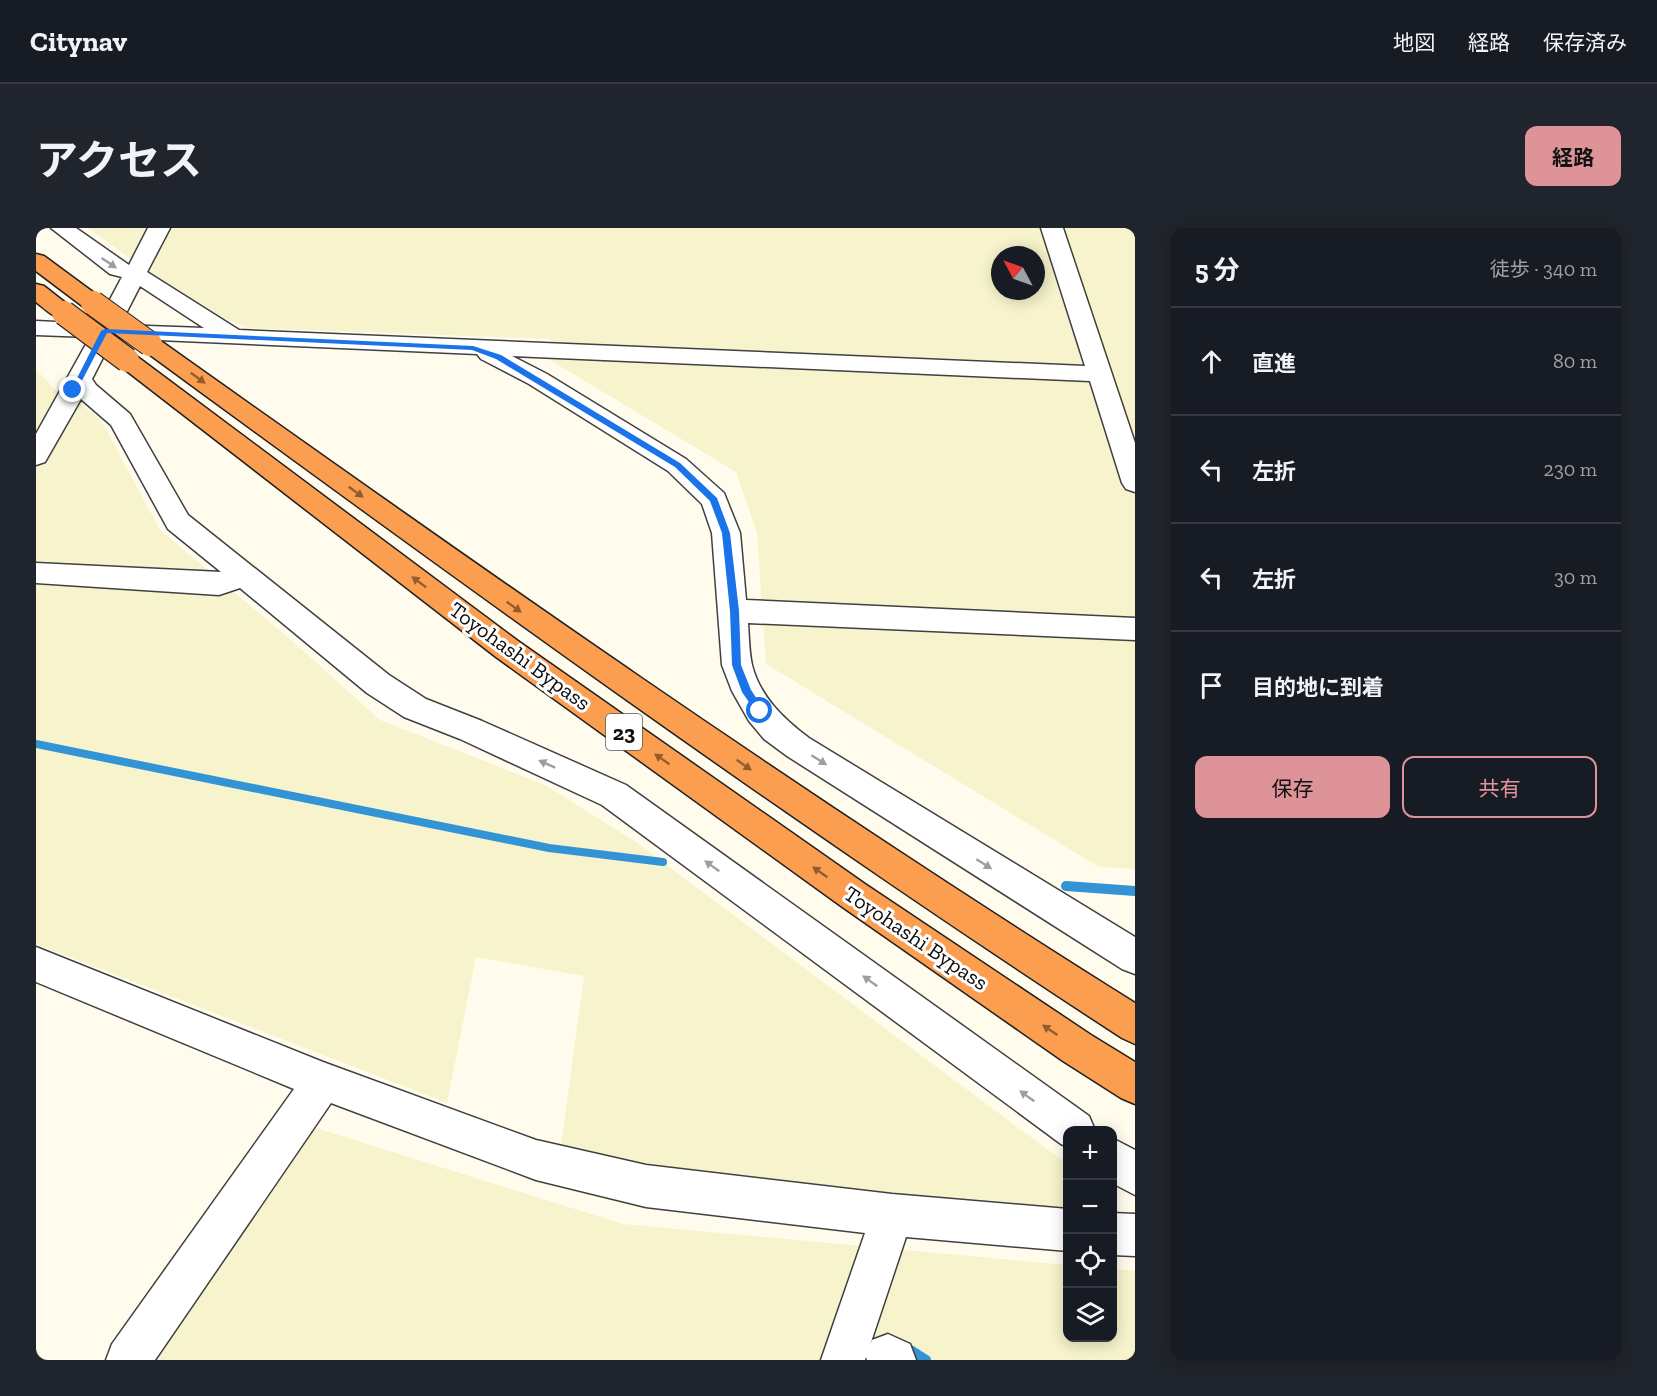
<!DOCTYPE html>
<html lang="ja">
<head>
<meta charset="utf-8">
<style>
	:root { --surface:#171b24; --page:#20242c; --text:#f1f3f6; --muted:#9ea1a6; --line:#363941; --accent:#dd9398 }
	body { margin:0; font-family:"Zilla Slab","Noto Sans JP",serif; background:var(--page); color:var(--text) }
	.controls { position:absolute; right:18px; bottom:18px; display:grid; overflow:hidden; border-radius:12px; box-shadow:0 3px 15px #0003 }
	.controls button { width:54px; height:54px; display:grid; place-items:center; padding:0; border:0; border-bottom:2px solid var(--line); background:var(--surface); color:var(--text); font:30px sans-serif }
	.compass { position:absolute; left:955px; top:18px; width:54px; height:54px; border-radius:50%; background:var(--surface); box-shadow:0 3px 15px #0003; rotate:311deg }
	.stop { position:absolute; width:18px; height:18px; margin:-14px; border:4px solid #1a73e8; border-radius:50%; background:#fff }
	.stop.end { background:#1a73e8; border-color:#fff; box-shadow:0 2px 6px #0008 }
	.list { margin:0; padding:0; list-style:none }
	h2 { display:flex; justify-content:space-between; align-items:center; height:78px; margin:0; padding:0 24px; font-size:26px }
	h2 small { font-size:20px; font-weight:400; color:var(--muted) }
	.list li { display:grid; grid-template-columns:39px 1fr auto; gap:18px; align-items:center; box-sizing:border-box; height:108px; padding:0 24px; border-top:2px solid var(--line) }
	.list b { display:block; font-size:22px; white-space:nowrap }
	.list em { font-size:20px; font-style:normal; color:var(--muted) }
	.actions { display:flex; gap:12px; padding:18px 24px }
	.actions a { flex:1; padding:14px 0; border:2px solid var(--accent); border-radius:12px; text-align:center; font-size:21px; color:var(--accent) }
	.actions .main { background:var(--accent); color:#111 }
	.icon { flex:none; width:33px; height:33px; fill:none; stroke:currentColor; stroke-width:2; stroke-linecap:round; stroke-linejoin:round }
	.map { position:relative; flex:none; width:1099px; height:1132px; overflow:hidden; border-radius:12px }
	header { display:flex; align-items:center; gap:36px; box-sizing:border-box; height:84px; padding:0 30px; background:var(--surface); border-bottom:2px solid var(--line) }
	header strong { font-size:28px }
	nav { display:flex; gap:33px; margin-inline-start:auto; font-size:21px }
	.intro { display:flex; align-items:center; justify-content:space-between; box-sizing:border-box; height:144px; padding:0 36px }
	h1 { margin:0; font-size:42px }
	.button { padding:15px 27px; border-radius:12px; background:var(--accent); color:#111; font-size:21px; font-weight:700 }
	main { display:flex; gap:36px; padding:0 36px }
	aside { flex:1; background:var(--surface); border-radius:12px; box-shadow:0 3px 15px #0003 }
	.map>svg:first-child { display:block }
	.farmland { fill:#f7f3cc; fill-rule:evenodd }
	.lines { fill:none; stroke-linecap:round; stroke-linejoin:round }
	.stream-far1 { stroke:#3294d5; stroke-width:8 }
	.stream { stroke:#3294d5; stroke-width:10 }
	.street-casing { stroke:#404040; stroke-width:3 }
	.highway-casing { stroke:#1e1e1e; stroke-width:3 }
	.street { fill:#fff; fill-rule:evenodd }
	.highway { fill:#fc9e4f; fill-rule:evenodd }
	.highway-bridge-casing { stroke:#1e1e1e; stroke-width:26; stroke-linecap:butt }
	.highway-bridge { stroke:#fc9e4f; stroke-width:24 }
	.oneway { fill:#9e9e9e }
	.oneway2 { fill:#905d31 }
	.route { fill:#1a73e8 }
	.labels { text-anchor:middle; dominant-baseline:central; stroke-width:6; stroke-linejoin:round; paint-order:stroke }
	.shield { fill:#fff; stroke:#565656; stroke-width:1.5 }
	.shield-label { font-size:21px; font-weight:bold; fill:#0d0d0d }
	.street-label { font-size:22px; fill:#0d0d0d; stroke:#fff }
</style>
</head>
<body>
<header>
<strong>Citynav</strong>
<nav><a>地図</a><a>経路</a><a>保存済み</a></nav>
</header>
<div class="intro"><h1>アクセス</h1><a class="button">経路</a></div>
<main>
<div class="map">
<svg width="1099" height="1132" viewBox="0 0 1099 1132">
	<rect width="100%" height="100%" fill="#fffcee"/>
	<path class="farmland" d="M52 0H1099V641L1063 639 730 436 721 305 700 244 507 128 514 127 515 111 212 100 188 90 109 41ZM964 27H1000V63H964Z
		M0 141 19 162 46 177 65 192 124 302 254 411 344 492 509 557 600 614 1031 936V985L634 950 524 925 548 748 440 729 411 875 0 716Z
		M277 899 587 996 1031 1037 1032 1110H1076L1077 1041 1099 1043V1132H116Z"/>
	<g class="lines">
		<path class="stream-far1" d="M0 516 513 620 627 634
			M1030 658 1046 659"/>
		<path class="stream" d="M1030 658 1099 663
			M868 1118 890 1132"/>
		<defs>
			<path id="street" d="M15 0H40L93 37 112 0H134L111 44 203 102 1049 138 1005 0H1027L1099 215V264L1090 261 1086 255 1054 153 476 128 511 146 650 231 688 265 704 305 710 372 1099 390V412L712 395C713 408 713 424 716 437 724 469 748 491 773 510L1099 709V746L1086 741 751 528 728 511 713 493 696 463 686 437 676 305 666 276 632 243 493 156 445 131 441 126 77 110 56 151 60 157 94 186 152 287 353 447 390 471 446 493 590 557 1053 888 1059 902H1032V919L1025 916 566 577 424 511 368 489 331 465 204 360 183 367 0 355V335L185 344 132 301 75 197 45 171 9 234 0 237V206L54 109 0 107V93L61 96 86 49 74 46ZM104 58 168 100 84 97Z
				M0 719 287 834 500 912 610 937 856 966 1032 981V1023L870 1009 834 1117 836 1112 852 1106 874 1116 880 1132H831L830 1129 829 1132H785L829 1005 610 979 500 952 295 875 119 1132H70L76 1116 258 861 0 754Z
				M1076 910 1099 922V967L1076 955Z
				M1076 985 1099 986V1028L1076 1027Z"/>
			<path id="highway" d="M0 26 8 28 65 70 68 75 65 80 57 82 49 80 0 43Z
				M0 56 8 58 36 80 40 85 36 90C20 94 12 83 0 74Z
				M114 109 122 111C443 339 765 566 1099 775V816L1086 810C751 592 428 357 106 121L102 116 106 111Z
				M91 125 99 127 482 413 829 656 1055 807 1099 834V876L1085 870 1027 833 805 678 460 429 83 137 79 132 83 127Z"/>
		</defs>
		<use href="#street" class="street-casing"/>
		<use href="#highway" class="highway-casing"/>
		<use href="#street" class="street"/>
		<use href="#highway" class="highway"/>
		<defs>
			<path id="highway-bridge" d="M57 75 114 116
				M28 85 91 132"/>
		</defs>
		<use href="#highway-bridge" class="highway-bridge-casing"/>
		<use href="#highway-bridge" class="highway-bridge"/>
	</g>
	<defs><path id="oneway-solid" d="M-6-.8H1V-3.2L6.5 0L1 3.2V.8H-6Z" transform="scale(1.5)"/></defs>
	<g class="oneway">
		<use href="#oneway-solid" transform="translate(73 35) rotate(34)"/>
		<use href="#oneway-solid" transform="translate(783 532) rotate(32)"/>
		<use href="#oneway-solid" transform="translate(511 536) rotate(-156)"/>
		<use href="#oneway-solid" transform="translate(948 636) rotate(32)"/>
		<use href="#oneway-solid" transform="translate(676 638) rotate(-144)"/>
		<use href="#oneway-solid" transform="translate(834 753) rotate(-144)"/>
		<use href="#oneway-solid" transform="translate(991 868) rotate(-144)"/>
	</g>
	<g class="oneway2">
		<use href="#oneway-solid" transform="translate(162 150) rotate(36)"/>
		<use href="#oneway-solid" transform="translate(320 264) rotate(36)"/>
		<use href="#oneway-solid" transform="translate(383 354) rotate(-143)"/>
		<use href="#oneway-solid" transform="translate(478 379) rotate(36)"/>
		<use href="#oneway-solid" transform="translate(626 531) rotate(-145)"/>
		<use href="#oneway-solid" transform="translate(708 537) rotate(35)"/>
		<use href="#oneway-solid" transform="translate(784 644) rotate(-145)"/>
		<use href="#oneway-solid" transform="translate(1014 802) rotate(-146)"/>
	</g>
	<path class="route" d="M69 101 437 118 465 127 644 235 681 270 694 305 703 383 705 437 715 462 729 483 728 486H721L706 464 696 437 694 383 686 305 674 273 639 239 460 131 436 122 71 105 41 162 34 164 65 103Z"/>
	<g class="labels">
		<rect class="shield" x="570" y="486" width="36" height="36" rx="4.5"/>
		<g class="shield-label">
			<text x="588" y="504">23</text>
		</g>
		<g class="street-label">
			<text transform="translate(484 428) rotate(36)">Toyohashi Bypass</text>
			<text transform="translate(880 710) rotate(34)">Toyohashi Bypass</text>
		</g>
	</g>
</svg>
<div class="controls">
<button>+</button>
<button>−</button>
<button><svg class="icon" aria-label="locate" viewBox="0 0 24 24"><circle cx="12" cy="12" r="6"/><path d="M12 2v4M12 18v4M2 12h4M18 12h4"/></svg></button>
<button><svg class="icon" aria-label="layers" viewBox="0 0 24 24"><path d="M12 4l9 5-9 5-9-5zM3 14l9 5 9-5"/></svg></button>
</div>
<svg class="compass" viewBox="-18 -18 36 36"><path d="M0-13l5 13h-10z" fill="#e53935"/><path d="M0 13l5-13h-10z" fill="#9ea1a6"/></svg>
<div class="stop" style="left:724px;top:483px"></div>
<div class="stop end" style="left:37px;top:162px"></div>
</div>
<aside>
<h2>5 分<small>徒歩 · 340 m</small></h2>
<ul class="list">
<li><svg class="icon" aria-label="ahead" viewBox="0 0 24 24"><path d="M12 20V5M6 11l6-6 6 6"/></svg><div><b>直進</b></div><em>80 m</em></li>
<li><svg class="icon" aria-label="left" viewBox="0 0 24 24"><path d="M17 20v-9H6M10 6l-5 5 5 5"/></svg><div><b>左折</b></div><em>230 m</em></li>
<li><svg class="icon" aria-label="left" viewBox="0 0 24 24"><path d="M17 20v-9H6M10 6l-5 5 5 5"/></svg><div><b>左折</b></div><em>30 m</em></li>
<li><svg class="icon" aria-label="arrive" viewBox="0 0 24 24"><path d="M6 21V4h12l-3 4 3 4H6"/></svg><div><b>目的地に到着</b></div></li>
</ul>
<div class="actions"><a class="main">保存</a><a>共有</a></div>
</aside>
</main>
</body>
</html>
